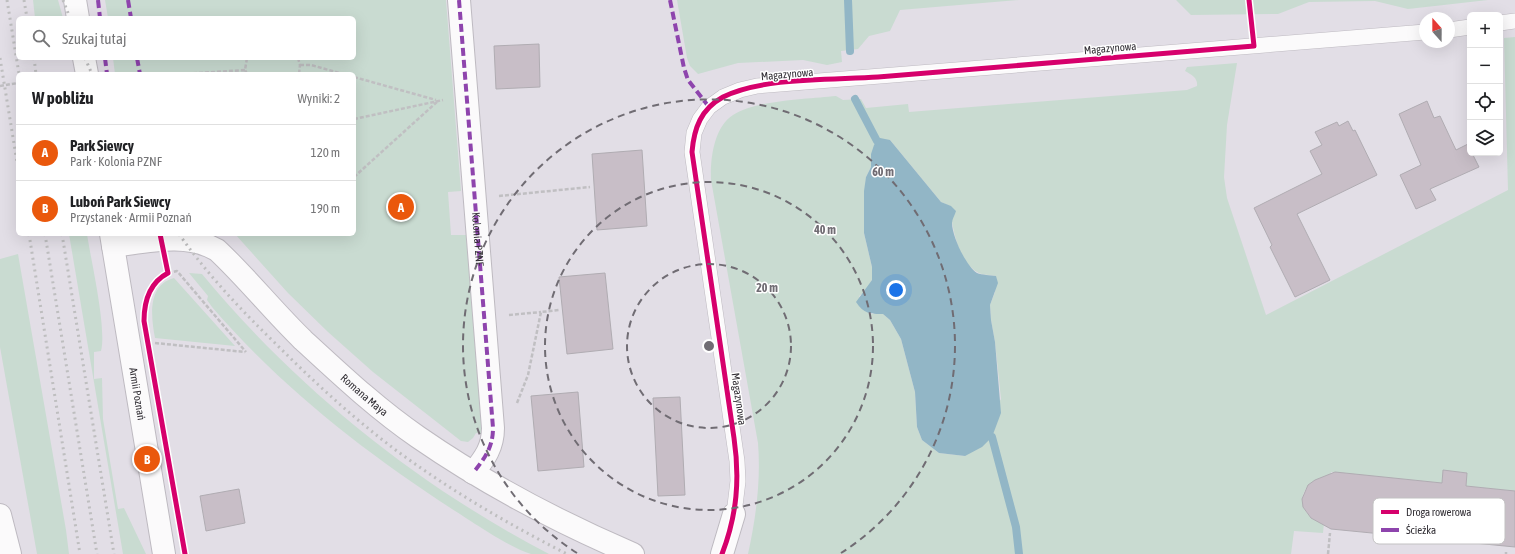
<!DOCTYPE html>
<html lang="pl">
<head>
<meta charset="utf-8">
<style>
	:root { --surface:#fff; --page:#f2f2f2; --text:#202124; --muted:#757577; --line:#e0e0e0; --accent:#ea580c }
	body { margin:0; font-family:"Asap Condensed",sans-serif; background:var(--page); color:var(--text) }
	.controls { position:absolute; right:12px; top:12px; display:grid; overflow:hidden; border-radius:6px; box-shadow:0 4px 16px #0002 }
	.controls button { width:36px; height:36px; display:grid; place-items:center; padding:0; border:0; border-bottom:1px solid var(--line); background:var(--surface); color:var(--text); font:20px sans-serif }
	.compass { position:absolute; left:1419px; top:12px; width:36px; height:36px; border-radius:50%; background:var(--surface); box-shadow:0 4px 16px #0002; rotate:339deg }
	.you { position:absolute; left:896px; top:290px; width:14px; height:14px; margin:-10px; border:3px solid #fff; border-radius:50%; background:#1a73e8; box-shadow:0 0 0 6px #1a73e833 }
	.badge { display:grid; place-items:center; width:26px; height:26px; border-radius:50%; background:var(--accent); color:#fff; font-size:13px; font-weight:700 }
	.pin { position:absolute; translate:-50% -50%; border:2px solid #fff; box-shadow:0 1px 4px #0006 }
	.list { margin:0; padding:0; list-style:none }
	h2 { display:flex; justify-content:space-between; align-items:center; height:52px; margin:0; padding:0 16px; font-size:17px }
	h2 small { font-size:13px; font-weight:400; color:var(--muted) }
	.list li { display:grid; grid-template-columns:26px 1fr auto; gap:12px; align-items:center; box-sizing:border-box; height:56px; padding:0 16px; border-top:1px solid var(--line) }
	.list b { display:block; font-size:15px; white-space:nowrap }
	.list p { margin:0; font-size:13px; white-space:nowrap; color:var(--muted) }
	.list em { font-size:13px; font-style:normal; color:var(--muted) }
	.icon { flex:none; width:22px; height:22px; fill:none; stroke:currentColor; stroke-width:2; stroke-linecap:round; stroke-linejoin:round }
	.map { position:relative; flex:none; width:1515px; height:554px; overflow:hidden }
	.search { position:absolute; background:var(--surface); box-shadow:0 4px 16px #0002; left:16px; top:16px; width:340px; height:44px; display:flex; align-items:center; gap:10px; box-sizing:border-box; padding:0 14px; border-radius:6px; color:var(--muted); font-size:15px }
	.panel { position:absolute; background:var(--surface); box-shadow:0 4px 16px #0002; left:16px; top:72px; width:340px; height:164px; border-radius:6px }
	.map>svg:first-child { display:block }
	.green { fill:#c9dbd1; fill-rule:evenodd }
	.water { fill:#92b6c6 }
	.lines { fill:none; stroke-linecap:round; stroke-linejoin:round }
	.stream { stroke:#92b6c6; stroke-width:8 }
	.building { fill:#c8bec7; stroke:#b0acb2 }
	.service-casing { stroke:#bebac1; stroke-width:16 }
	.minor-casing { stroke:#bebac1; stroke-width:24 }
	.secondary-casing { stroke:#bebac1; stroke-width:24 }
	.path { stroke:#c0bfc2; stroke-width:2.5; stroke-dasharray:4 2; stroke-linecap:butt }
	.service { stroke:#fbfafb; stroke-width:15 }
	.minor { stroke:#fbfafb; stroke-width:22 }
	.secondary { stroke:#fbfafb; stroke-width:22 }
	.rail { stroke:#bebebf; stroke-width:3; stroke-dasharray:2 4; stroke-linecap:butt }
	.quiet { stroke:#8e44ad; stroke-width:4; stroke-dasharray:8 4; stroke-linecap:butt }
	.cycleway-casing { stroke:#fff; stroke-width:8 }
	.cycleway { stroke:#d6006c; stroke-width:5 }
	.ring { fill:none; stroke:#706c73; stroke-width:2; stroke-dasharray:7 5 }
	.labels { text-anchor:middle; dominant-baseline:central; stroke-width:3; stroke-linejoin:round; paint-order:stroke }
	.street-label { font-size:11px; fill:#322f35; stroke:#fff }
	.key { fill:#fff; stroke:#c2c1c2; stroke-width:1 }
	.key-label { font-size:11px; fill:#322f35 }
	.centre { fill:#706c73; stroke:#fff; stroke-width:2 }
	.ring-label { font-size:12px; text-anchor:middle; font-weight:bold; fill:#706c73; stroke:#fff; stroke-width:3; stroke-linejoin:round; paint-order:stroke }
</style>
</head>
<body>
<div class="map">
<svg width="1515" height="554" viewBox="0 0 1515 554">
	<rect width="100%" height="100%" fill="#e2dee6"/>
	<path class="green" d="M33 0H58L63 18H35Z
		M105 0H446L461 191 448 192 451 235H466L484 434 476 433 473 438 468 442 461 441 373 372 328 332 288 293 235 234H354V74H115L113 58H354V18H108Z
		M677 0H1019L900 10 890 31 869 36 858 49 841 51 842 62 827 65 803 60 738 63 698 74 690 66 687 58Z
		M1176 0H1488L1408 9 1375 1 1309 2 1278 14 1191 15Z
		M1515 37V491L1466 486 1467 473 1443 470 1442 483 1331 472 1330 476C1298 479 1291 514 1324 523L1323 533 1294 531 1291 554H748C756 517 761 481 758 443L711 180C710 159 714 127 733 115 756 100 809 99 836 96L843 100 861 99 866 108 908 104 909 112 1187 90 1197 86C1198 78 1192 75 1185 71L1187 67 1237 63 1227 125 1224 177 1227 198 1266 315 1508 190 1504 38ZM890 140 941 202 950 206C952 226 957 260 977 272 981 275 990 275 996 276L995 292 990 305 991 320 995 342 1001 399 965 456 939 453 922 440 917 427 915 392 901 339 890 320 882 313 869 314 859 296 866 291 872 280V267L864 233 866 177 871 167V154Z
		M69 234H87C91 261 107 328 101 351L94 352V379L102 378 103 419 118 509 124 508 146 554H123Z
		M18 254 66 530 69 554H37L0 347V259Z
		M189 273 202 274C297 389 417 485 549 554 544 554 536 554 531 554 510 548 471 521 452 509 363 451 281 387 212 307L207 300 208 296Z
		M174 278 235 346 155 338C151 317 147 285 174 278Z"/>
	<path class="water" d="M880 138 890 140 941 202 951 206 956 211C955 215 952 219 952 223 952 236 966 266 977 273 982 275 990 275 996 276L998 283 990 305 991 320 995 342 1001 413 992 437 982 447 965 456 939 453 922 440 917 427 915 392 901 339 890 320 883 314C870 314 864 314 856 302L872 280V267L864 233V191L866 177 871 167V154L874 145Z"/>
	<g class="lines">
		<path class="stream" d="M848 0 850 51
			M855 99 877 141
			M992 437 1016 527 1019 554"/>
	</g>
	<path class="building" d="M539 44 540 87 496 89 494 46Z
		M1427 101 1434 118 1440 116 1456 150 1468 144 1470 153H1472L1479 167 1430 189 1436 200 1416 209 1400 175 1421 165 1399 114Z
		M1348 121 1353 131 1355 130 1377 175 1297 214 1330 280 1295 297 1270 247 1272 245 1254 208 1322 174 1310 151 1322 145 1315 132 1337 122 1339 126Z
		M642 150 647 226 597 230 592 154Z
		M605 273 613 349 567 354 559 277Z
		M578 392 584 467 538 471 531 396Z
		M680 397 685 495 658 496 653 398Z
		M1443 470 1467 473 1466 486 1515 491V547L1331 529 1311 518 1303 507 1302 499 1308 485 1315 480 1335 472 1442 483Z
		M239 489 245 523 206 531 200 496Z"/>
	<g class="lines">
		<defs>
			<path id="service" d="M1500 23 1515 21
				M1449 30 1470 27
				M734 514 738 481 737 461 692 152 694 133 700 119 709 107 723 97 740 90 757 86 1425 32"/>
			<g id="minor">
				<path d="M459 0 493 428C493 447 485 458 473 473"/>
				<path id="s1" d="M113 246C147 242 186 232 217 250 247 278 273 311 303 340 340 374 377 409 418 437 486 484 558 522 633 554"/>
				<path d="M0 515 10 554"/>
				<path d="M722 554 734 514"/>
			</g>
			<g id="secondary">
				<path d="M75 0 78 18"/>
				<path d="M84 58 87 74"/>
				<path id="s2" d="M111 234 164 554"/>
			</g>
		</defs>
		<use href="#service" class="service-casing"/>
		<use href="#minor" class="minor-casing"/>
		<use href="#secondary" class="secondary-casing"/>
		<path class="path" d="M298 58 300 65 299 74
			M300 65H311L343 74
			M181 74 245 70
			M247 74 245 70 247 58
			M354 77 436 100
			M0 86 18 83
			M354 119 443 100
			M354 177 438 101
			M499 196 590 187
			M168 273 177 271 246 352
			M509 315 541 312
			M155 343 245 352
			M517 403 528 375 541 312 559 310
			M1328 554 1330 533
			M1506 554V552"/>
		<use href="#service" class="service"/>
		<use href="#minor" class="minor"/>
		<use href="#secondary" class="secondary"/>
		<path class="rail" d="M7 0 19 74
			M24 0 27 18
			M63 0 70 18
			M0 58 18 168
			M34 58 36 74
			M85 58 92 74
			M29 234 80 554
			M45 234 97 554
			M62 234 114 554
			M179 234C207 274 240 309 275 343 313 381 353 418 397 451 450 490 508 524 567 554"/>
		<g class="quiet">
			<path d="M98 0 100 18"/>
			<path d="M128 0 131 18"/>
			<path id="s3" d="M459 0 493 428C493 447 485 458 473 473"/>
			<path d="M670 0 684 68 688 80 709 107"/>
			<path d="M105 58 107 74"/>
			<path d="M137 58 140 74"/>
		</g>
		<defs>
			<path id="cycleway" d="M160 234 168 273C149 283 144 301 144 321L185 554
				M722 554C737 515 740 479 734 438L692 152C694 128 701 109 723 97 763 77 833 80 878 77 1003 67 1129 56 1254 46L1249 0"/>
		</defs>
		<use href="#cycleway" class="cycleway-casing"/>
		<use href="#cycleway" class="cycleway"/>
	</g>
	<g class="ring">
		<circle cx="709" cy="346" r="82"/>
		<circle cx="709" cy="346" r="164"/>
		<path d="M577 553A246 246 0 1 1 841 553"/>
	</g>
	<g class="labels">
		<g class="street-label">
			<text transform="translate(1110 48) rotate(-5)">Magazynowa</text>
			<text transform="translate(787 74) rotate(-5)">Magazynowa</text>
			<text stroke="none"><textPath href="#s3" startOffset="240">Kolonia PZNF</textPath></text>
			<text stroke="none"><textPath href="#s2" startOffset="162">Armii Poznań</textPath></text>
			<text stroke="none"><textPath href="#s1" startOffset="313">Romana Maya</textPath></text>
			<text transform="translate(739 399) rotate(82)">Magazynowa</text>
		</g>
	</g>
	<rect x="1373" y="498" width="132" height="46" rx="6" class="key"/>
	<rect x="1381" y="510" width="18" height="4" fill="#d6006c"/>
	<rect x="1381" y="528" width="18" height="4" fill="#8e44ad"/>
	<g class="key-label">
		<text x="1406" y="516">Droga rowerowa</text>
		<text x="1406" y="534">Ścieżka</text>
	</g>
	<circle cx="709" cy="346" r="6" class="centre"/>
	<g class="ring-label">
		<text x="883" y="176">60 m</text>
		<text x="825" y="234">40 m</text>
		<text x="767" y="292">20 m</text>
	</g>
</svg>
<div class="controls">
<button>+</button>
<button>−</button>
<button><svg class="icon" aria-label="locate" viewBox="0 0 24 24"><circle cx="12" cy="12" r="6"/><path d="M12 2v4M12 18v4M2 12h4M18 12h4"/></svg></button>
<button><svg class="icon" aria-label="layers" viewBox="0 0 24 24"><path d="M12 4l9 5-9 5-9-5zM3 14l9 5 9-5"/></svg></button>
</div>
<svg class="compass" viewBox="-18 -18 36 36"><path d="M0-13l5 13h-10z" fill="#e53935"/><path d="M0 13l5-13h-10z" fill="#757577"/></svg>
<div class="you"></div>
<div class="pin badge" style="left:401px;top:207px">A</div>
<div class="pin badge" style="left:147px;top:459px">B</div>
<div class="search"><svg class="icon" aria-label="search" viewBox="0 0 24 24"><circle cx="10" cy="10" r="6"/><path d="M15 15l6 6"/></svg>Szukaj tutaj</div>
<section class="panel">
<h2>W pobliżu<small>Wyniki: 2</small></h2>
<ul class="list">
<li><span class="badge">A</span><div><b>Park Siewcy</b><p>Park · Kolonia PZNF</p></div><em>120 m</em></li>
<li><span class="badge">B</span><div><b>Luboń Park Siewcy</b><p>Przystanek · Armii Poznań</p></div><em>190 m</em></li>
</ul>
</section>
</div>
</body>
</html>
